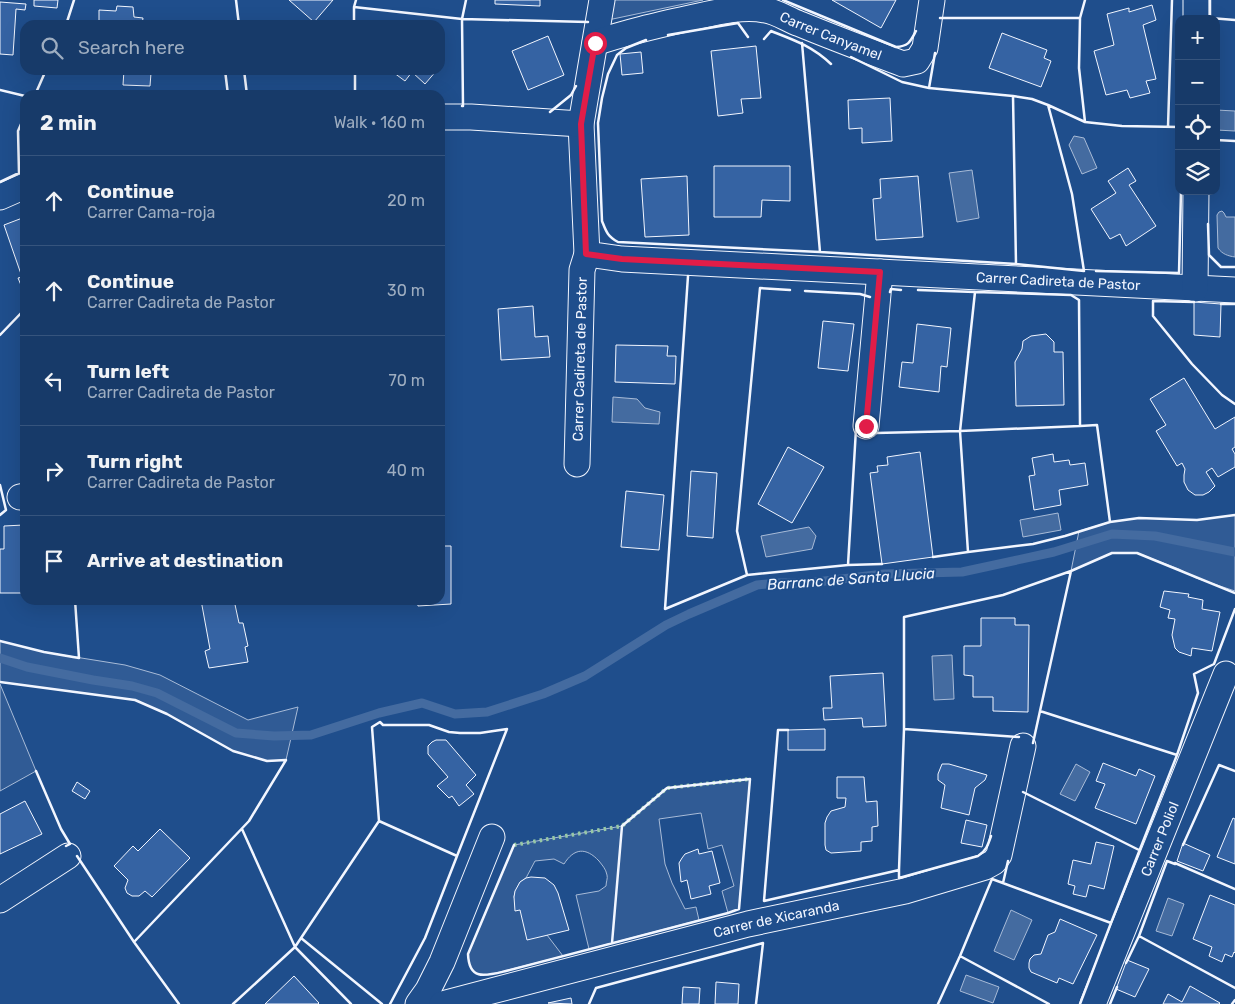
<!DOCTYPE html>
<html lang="en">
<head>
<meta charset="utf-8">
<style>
	:root { --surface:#173a69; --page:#20416f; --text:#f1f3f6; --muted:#9eadc0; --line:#36547d }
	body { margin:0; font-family:Rubik,sans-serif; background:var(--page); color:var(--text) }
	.controls { position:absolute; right:15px; top:15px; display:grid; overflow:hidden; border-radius:10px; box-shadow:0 5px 20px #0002 }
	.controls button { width:45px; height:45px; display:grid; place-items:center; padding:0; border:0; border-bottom:1px solid var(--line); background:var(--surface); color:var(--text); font:25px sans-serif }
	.stop { position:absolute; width:15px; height:15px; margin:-11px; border:4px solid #e11d48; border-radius:50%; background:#fff }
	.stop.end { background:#e11d48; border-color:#fff; box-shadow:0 1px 5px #0008 }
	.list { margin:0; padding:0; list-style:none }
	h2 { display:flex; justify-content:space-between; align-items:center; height:65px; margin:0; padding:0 20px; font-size:21px }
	h2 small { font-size:16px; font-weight:400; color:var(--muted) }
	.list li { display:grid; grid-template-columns:32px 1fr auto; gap:15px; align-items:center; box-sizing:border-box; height:90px; padding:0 20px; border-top:1px solid var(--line) }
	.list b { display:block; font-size:19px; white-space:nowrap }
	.list p { margin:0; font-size:16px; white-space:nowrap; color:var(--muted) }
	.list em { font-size:16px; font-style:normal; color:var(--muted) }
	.icon { flex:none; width:28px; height:28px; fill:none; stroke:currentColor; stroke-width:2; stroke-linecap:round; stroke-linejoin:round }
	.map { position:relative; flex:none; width:1235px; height:1004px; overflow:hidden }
	.search { position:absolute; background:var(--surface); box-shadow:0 5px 20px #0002; left:20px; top:20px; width:425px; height:55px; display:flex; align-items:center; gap:12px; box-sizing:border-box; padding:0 18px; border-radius:15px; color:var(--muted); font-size:19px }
	.panel { position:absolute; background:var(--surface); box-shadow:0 5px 20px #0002; left:20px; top:90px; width:425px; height:515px; border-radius:15px }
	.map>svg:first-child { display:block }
	.green { fill:#305b95; stroke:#a8bbd7 }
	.water { fill:#446ba0; stroke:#a8bbd7 }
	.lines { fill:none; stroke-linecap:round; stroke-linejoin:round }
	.stream { stroke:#446ba0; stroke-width:9 }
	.building { fill:#3563a3; stroke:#f2f6ff }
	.street-casing { stroke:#f2f6ff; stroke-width:27 }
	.street { stroke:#1f4e8c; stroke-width:25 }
	.hedge { stroke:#97c8a6; stroke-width:4; stroke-dasharray:2.5 4; stroke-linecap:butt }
	.wall { stroke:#f2f6ff; stroke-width:2.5 }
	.route { stroke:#e11d48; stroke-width:6 }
	.labels { text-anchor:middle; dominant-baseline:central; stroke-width:4; stroke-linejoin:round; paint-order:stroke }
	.street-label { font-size:14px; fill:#f2f6ff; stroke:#1f4e8c }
	.water-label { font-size:15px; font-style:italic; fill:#f2f6ff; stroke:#1f4e8c }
</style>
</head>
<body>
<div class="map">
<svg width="1235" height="1004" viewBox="0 0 1235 1004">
	<rect width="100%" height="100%" fill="#1f4e8c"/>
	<path class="green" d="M612 0H703L608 20Z
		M1235 515V591L1196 578 1179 569 1137 553H1112L1071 571 1079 531 1110 522 1139 518 1197 520Z
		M0 641 44 652 125 665 160 675 248 720 298 707 286 760 267 761 233 751 167 714 135 700 0 682Z
		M0 684 36 771 0 791Z
		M750 779 739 909 728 913 722 891 734 886 722 845 708 849 701 813 659 819 665 864 672 883 685 909 696 907 699 920 589 949 576 895 599 891 606 886C606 882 608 878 607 875 606 869 602 865 599 861 586 847 574 848 564 864L554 859 535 861 526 878 520 882 515 892 514 897 520 910 547 935 563 956 488 975C472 976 469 967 468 954L514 845 622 826 667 788Z"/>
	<path class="water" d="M1216 110 1235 111V131L1216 130Z
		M1074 136 1084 138 1097 168 1082 174 1069 145Z
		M972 170 979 218 957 222 949 173Z
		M1222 211 1224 213 1226 217H1235V257C1228 256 1222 254 1218 248L1217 215 1219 212Z
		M613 397 637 399 645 408 660 412 659 424 612 422Z
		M1058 513 1061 530 1023 537 1020 520Z
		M809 527 816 536 812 549 766 557 761 536Z
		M952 655 954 699 934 700 932 656Z
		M1076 764 1090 772 1075 801 1060 794Z
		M1168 898 1184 904 1172 936 1156 931Z
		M1011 910 1032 920 1014 960 994 951Z
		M966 975 999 987 993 1003 960 991Z"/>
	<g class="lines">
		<path class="stream" d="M0 658 27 667 93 680 132 686 157 693 236 733 274 736 311 735 379 713 422 703 455 714 487 712 543 694 585 676 666 625 689 614 757 585 777 583H808L884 574 962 572 1054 552 1112 534 1155 536 1235 552"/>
	</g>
	<path class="building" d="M34 0H58L57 8 34 6Z
		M289 0H333L314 22Z
		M495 0H540V6L495 4Z
		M832 0H896L881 28Z
		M0 2 26 4 25 10 16 9 13 55 0 54Z
		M1152 5 1156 20 1143 25 1156 79 1146 81 1150 93 1130 98 1127 90 1106 95 1094 51 1114 45 1107 14 1129 8V12Z
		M117 6 133 7 134 17 143 18 142 25H99V10L116 11Z
		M1002 33 1047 50 1044 58 1051 61 1041 87 989 68Z
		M548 36 564 75 528 90 512 51Z
		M756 46 761 98 741 99 743 113 718 116 711 51Z
		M641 52 643 73 622 75 620 54Z
		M124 70H168L167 74 151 73 150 86 123 85Z
		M390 70H437L425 84 412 72 405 81Z
		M890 98 892 141 862 143V128L849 129 848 100Z
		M714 166H790V201L762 200 761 217H714Z
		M1128 168 1136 181 1129 185 1156 226 1126 246 1120 234 1110 239 1091 209 1116 193 1108 181Z
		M687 176 689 235 645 237 641 179Z
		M918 176 923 237 876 240 873 199 881 198 880 179Z
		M25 217V289L23 290 18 278 22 277 4 225Z
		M1194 302 1221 304 1220 337 1194 335Z
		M533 306 535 337 548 336 550 357 501 360 498 309Z
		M823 321 854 324 848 371 818 368Z
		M917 324 951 328 947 367 941 366 939 392 899 387 902 362 913 363Z
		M1046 334 1054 342V352H1063L1064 405 1016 406 1015 362 1022 349 1023 341 1031 336Z
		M616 345 668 346 667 356H676L675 384 615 382Z
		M1184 378 1215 429 1235 417V447L1232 449 1235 454V467L1218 477 1212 468 1206 472 1215 486 1209 492 1203 495H1195L1188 490 1184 482V475L1185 469 1182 463 1177 466 1156 431 1166 425 1150 399Z
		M788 447 824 467 792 523 758 504Z
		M920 452 933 557 882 564 870 473 878 472 877 466 888 465 887 457Z
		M1053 454 1054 462 1069 460 1070 465 1085 463 1088 485 1059 490 1061 505 1034 510 1029 476 1035 475 1032 458Z
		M691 471 717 473 713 538 687 536Z
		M626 491 664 495 659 550 621 547Z
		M24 525 23 536H25V584H23V593H0V549H4V526Z
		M440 546H451V604L418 606 417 600H440Z
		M1164 591 1189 594 1188 597 1203 600 1202 609 1220 612 1212 651 1192 648 1191 656 1179 652 1175 648 1172 635 1175 619 1168 618 1170 610 1160 607Z
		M201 600H234L239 623H243L248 646 245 647 248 662 209 668 205 651 210 649Z
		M981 618H1015V625H1029L1028 712 993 711V697H973V676L964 675V646H981Z
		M883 673 886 726 863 727 862 718 824 720 823 708H832L830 676Z
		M825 729V750H788V730Z
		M436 740H446L476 775 466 785 474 794 459 806 452 796 449 798 437 786 448 777 428 754V746L432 742Z
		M1103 763 1136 776 1139 769 1155 776 1136 824 1095 808 1105 784 1096 781Z
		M942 764H949L987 775 985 780 975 788 969 815 941 808 945 785 938 780V774Z
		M837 777H864L866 802 877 801 878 826 872 827V841L861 842V851L831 853 826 850 825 845V823L827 817 831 811 845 807 846 798H837Z
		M77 782 90 791 85 799 72 791Z
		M25 801 42 834 0 854V814Z
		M1233 818 1235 819V864L1217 857Z
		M966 820 987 825 982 847 961 843Z
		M160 829 190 858 152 897 145 891 139 896H132L127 893 125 888 128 880 114 866 133 846 138 851Z
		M1096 842 1114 846 1104 889 1089 885 1086 897 1073 894 1075 886 1068 884 1073 860 1091 864Z
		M1183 843 1210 855 1203 871 1177 861Z
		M698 849 699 854 712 851 720 883 709 886 711 894 691 899 687 880 681 882 679 863 682 858 685 854Z
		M531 877 545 878 554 885 558 893 569 930 527 940 520 910 515 911 514 897 515 891 520 882 526 878Z
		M1210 895 1235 905V953L1234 952 1232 957 1225 954 1222 962 1209 956 1212 947 1193 939Z
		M1060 919 1097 935 1073 984 1059 978 1057 983 1031 972 1029 968V963L1030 959 1034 955 1041 954 1048 935 1055 932Z
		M1127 960 1149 969 1135 997 1116 989Z
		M294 976 319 1003 318 1004H265Z
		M716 982 739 984 738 1004H715Z
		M1190 986 1220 1003 1219 1004H1163L1168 994 1182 1002Z
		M683 987 700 988 699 1004H682Z
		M571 998 572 1004 548 1003Z"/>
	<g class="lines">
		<defs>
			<g id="street">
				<path id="s1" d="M602 0 581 124 587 254 622 259 1235 290"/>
				<path d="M1196 19V0"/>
				<path id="s2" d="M595 43C626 32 658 25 690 18 713 13 743 5 765 10 778 12 788 20 800 24 834 38 869 51 903 64L917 61 925 48 932 0"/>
				<path d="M440 117H471L581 124"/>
				<path d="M0 197 25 186"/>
				<path d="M1195 289 1196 191"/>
				<path d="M866 426 880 272"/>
				<path id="s3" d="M577 464 582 270 587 254"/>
				<path d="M20 497 25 496"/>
				<path d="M0 900 68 856"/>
				<path d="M418 1004 428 990 442 962 492 837"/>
				<path id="s4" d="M442 1004 748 924 905 891 985 867 994 862 999 855 1023 746"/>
				<path id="s5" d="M1093 1004 1226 674"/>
			</g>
		</defs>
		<use href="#street" class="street-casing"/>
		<use href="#street" class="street"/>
		<path class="hedge" d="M514 845 622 826 667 788 750 779"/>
		<path class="wall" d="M236 0 239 25
			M783 0 896 47C909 46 910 42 916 31
			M354 7 462 19 588 22
			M940 18H1080
			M1210 18 1235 20
			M1210 19V0
			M66 25 74 0
			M354 25V7L356 0
			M668 35 738 23 748 37
			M764 39 771 31C794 40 812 46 831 64
			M646 40 626 48 617 55 608 74 602 98 598 123 602 221C606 231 607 236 618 242L820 252
			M802 43 820 252 1016 264 1013 96 929 88 902 82 851 57
			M225 70 228 95
			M244 70 247 95
			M355 70V95
			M929 88 935 53
			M0 90 25 96
			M35 95 46 70
			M1013 96 1032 99 1048 105
			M462 106H463L462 19 466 0
			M550 112 571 95 576 86
			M1085 122 1122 126 1179 127
			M1168 127 1172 0
			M1216 140 1235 141
			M0 182 19 173 18 131 25 115
			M1208 224 1209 255 1221 267H1235
			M1016 264 1084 271 1072 194 1048 105 1085 122 1079 68 1080 18 1085 0
			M1096 271 1179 273 1181 191
			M688 276 665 609 747 575
			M790 290 760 288 737 531 747 575 848 565
			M918 290 975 292
			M805 291 860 294 870 297
			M890 292 891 289 901 290
			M1194 302 1153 301V316L1192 364 1222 395 1235 404
			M1221 304H1235
			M0 335 25 309
			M856 429 848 565 882 564
			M875 429 876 433 960 431 1080 426 1079 300 1071 295 975 292 960 431 968 552 933 557
			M0 485 6 510 0 515
			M1110 522 1139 518 1197 520 1235 515
			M968 552 1033 544 1065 536 1110 522 1097 425 1080 426
			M0 641 44 652 79 658 75 600
			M0 682 135 700 167 714 233 751 267 761 286 760 249 821 134 942
			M1040 711 1071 571
			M380 722 383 725H429L449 732 460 733H480L507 729 457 856 379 821 372 727Z
			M904 729V617L1003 595 1071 571 1112 553H1137L1235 593
			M788 730H778L764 901 899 870V878L978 856C986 851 988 845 991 836
			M1177 755 1198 693 1194 674 1214 664 1235 609
			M36 771 61 829 70 844 66 846
			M1023 792 1139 850
			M242 829 295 947
			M514 845 468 954C469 981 485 976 506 971L728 913 739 909 750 779 667 788 622 826 612 943
			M1183 845 1219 765 1235 771
			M77 856 134 942 179 1004
			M1175 863 1235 889
			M1175 864 1167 861 1139 936 1235 988
			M899 870 904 729 1019 737
			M992 879 1111 923 1177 755 1040 711 1033 743
			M1001 882 1003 883 1008 861
			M301 938 382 1004
			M295 947 379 821
			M960 956 1049 1004
			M1126 963 1139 936
			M233 1004 295 947 351 1004
			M390 1004 425 938 457 856
			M589 1004 596 988 763 943 756 1004
			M938 1004 960 956 992 879
			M1080 1004 1111 923
			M1110 1004 1117 987
			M1232 1004 1235 1000"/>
	</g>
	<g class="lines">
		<path class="route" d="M595 43 581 124 586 254 622 259 880 272 866 426"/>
	</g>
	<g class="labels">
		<g class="street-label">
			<text stroke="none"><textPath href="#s2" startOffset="245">Carrer Canyamel</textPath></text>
			<text stroke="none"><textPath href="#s1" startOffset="728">Carrer Cadireta de Pastor</textPath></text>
			<text stroke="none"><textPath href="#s3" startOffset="105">Carrer Cadireta de Pastor</textPath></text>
			<text stroke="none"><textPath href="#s5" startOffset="178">Carrer Poliol</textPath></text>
			<text stroke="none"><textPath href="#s4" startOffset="345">Carrer de Xicaranda</textPath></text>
		</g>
		<g class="water-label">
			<text transform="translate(851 579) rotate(-4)">Barranc de Santa Llucia</text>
		</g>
	</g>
</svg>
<div class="controls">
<button>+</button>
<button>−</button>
<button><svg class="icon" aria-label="locate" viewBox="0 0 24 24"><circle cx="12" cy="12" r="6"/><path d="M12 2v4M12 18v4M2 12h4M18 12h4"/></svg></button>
<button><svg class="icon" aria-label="layers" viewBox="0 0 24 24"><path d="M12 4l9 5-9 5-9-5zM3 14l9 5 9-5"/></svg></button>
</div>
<div class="stop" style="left:595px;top:43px"></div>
<div class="stop end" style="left:866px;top:426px"></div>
<div class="search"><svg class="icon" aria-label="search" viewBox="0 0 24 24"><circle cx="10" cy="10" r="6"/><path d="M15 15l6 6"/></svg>Search here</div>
<section class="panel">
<h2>2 min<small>Walk · 160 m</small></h2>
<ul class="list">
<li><svg class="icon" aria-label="ahead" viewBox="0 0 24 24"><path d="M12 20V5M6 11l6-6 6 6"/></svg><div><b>Continue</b><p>Carrer Cama-roja</p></div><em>20 m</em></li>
<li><svg class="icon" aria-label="ahead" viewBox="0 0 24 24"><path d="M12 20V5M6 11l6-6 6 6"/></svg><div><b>Continue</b><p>Carrer Cadireta de Pastor</p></div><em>30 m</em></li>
<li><svg class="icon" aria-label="left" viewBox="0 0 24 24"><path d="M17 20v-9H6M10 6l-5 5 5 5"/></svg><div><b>Turn left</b><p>Carrer Cadireta de Pastor</p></div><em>70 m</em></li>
<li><svg class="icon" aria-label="right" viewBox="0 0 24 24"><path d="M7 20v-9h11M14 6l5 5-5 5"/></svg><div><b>Turn right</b><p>Carrer Cadireta de Pastor</p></div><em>40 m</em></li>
<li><svg class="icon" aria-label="arrive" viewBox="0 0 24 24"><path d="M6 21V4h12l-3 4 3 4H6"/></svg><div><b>Arrive at destination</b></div></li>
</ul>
</section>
</div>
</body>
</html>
